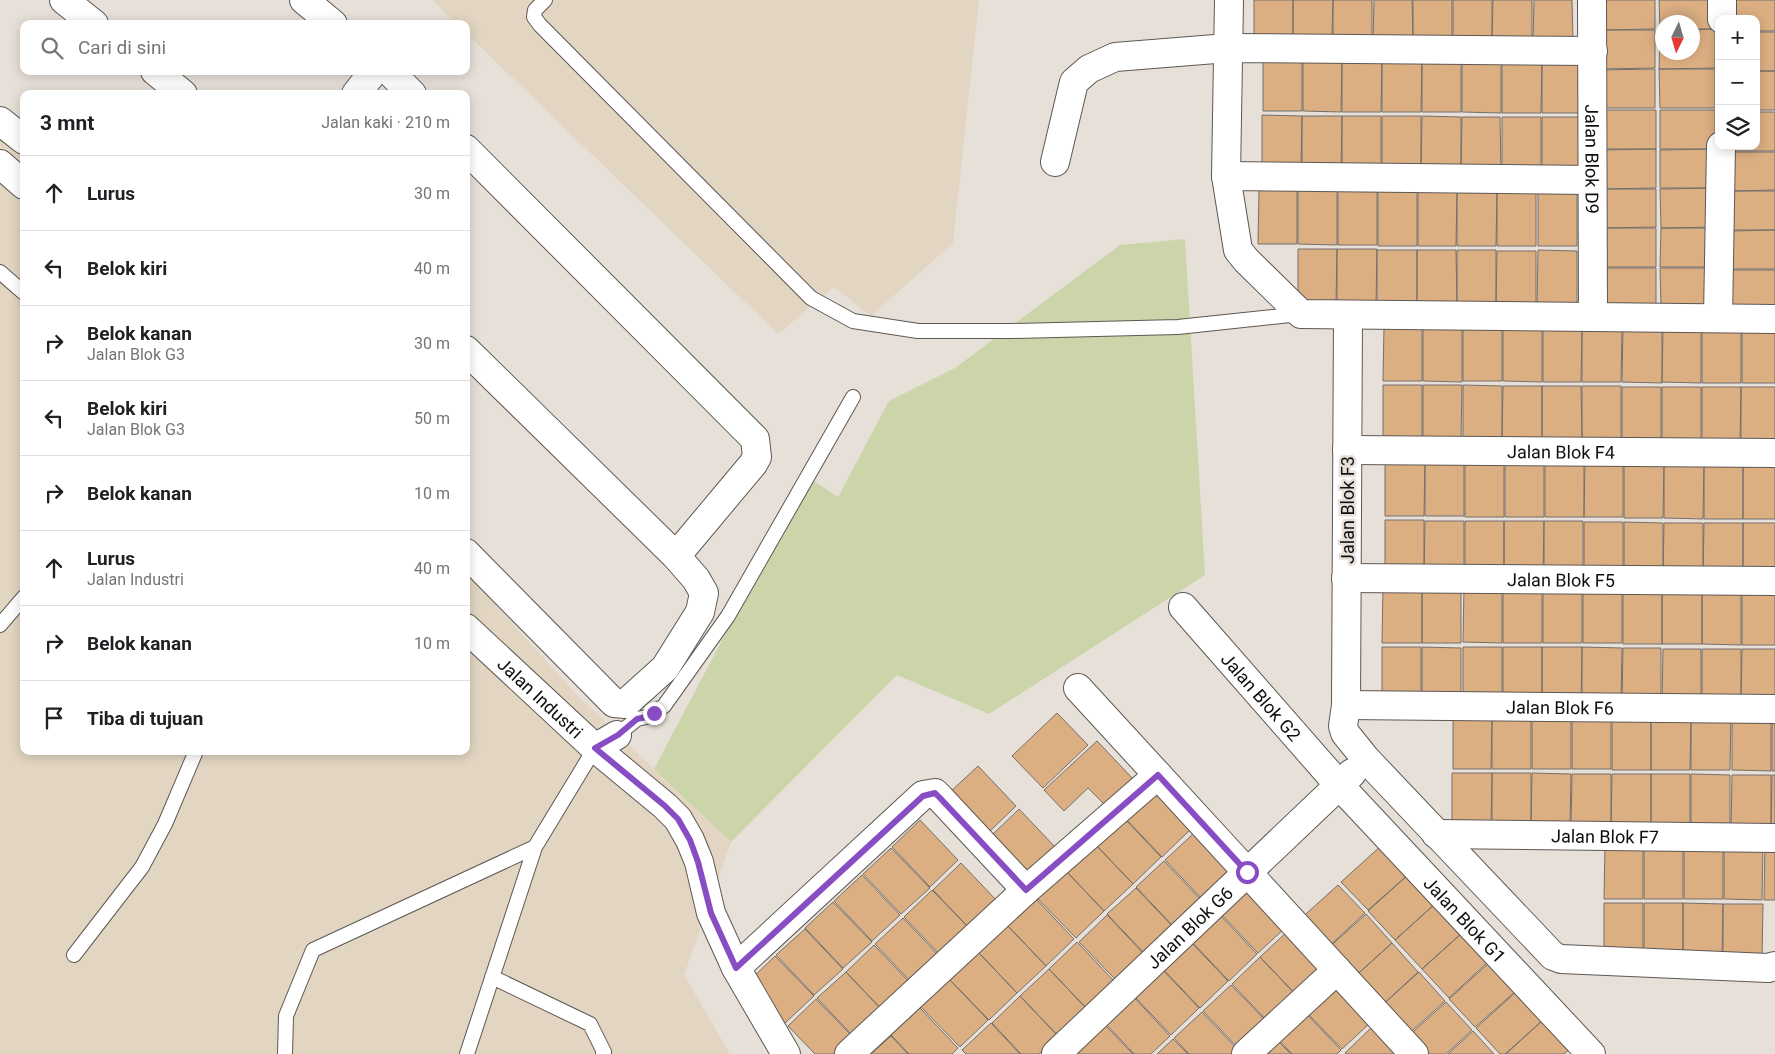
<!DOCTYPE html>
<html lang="id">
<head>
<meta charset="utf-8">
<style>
	:root { --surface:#fff; --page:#f6f6f6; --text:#202124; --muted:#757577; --line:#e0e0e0 }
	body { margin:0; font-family:Roboto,sans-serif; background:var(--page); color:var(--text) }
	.controls { position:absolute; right:15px; top:15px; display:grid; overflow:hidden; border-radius:10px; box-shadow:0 2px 12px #0003 }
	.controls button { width:45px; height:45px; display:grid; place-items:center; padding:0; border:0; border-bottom:1px solid var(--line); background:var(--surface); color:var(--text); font:25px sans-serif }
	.compass { position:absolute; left:1655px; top:15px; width:45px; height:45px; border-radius:50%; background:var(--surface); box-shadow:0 2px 12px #0003; rotate:185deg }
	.stop { position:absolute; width:15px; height:15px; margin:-11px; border:4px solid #894dc3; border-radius:50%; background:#fff }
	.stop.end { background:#894dc3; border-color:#fff; box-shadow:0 1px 5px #0008 }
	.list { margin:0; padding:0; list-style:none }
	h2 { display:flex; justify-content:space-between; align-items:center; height:65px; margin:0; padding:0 20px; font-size:21px }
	h2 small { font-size:16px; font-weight:400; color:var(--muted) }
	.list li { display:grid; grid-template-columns:32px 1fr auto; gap:15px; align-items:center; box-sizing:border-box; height:75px; padding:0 20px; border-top:1px solid var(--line) }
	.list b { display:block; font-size:19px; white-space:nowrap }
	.list p { margin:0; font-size:16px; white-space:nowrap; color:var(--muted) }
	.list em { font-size:16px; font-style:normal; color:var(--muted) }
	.icon { flex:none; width:28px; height:28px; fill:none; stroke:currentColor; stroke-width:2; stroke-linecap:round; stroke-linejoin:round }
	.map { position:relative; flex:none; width:1775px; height:1054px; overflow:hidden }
	.search { position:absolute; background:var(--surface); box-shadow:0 2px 12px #0003; left:20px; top:20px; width:450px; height:55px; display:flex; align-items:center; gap:12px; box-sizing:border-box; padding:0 18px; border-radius:10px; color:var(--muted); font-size:19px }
	.panel { position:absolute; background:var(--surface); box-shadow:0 2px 12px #0003; left:20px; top:90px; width:450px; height:665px; border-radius:10px }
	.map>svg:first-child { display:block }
	.industrial { fill:#e2d6c2 }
	.green { fill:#ccd5aa }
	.building { fill:#dcaf83; stroke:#756f6a }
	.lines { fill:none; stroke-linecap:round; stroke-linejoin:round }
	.service-casing { stroke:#5e5853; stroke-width:16 }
	.minor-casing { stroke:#5e5853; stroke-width:30 }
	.service { stroke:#fff; stroke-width:14 }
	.minor { stroke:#fff; stroke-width:28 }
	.route { stroke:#894dc3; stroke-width:6 }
	.labels { text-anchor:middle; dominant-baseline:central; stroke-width:5; stroke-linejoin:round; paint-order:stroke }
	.street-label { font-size:18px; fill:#110f0d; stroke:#e7e0d9 }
</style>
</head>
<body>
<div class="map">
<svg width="1775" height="1054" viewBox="0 0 1775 1054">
	<rect width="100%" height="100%" fill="#e7e0d9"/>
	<path class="industrial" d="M435 0H979L953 243 871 316 834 287 778 334 466 33V24H457L434 2Z
		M0 138 24 156V751H466V572L576 694 731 842 684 975 730 1054H0Z"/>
	<path class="green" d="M1185 239 1205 575 989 714 897 675 731 842 654 769 808 477 838 497 889 401 955 368 1120 245Z"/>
	<path class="building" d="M1254 0H1293V37H1254Z
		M1293 0H1333L1332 37H1293Z
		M1333 0H1372V38H1333Z
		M1374 0H1412L1413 38H1373Z
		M1413 0H1452V38H1413Z
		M1453 0H1492V38H1453Z
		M1493 0H1532V39H1492Z
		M1534 0H1572L1573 39H1533Z
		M1599 0H1655V29L1600 30Z
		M1659 0H1715V29H1692V22H1662V29H1660Z
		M1730 0H1775V31H1756V19H1730Z
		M1715 29V68L1659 69 1660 30H1662V52H1692V30Z
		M1600 30H1655V68L1600 69Z
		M1756 32H1775V71H1756Z
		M1263 56H1302V111H1263Z
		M1303 56 1342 57 1341 112 1303 111Z
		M1342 57H1382L1381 112H1342Z
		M1382 57H1422L1421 112H1382Z
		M1422 57H1461V112H1422Z
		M1462 57 1501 58V113L1462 112Z
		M1502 57H1542L1541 113H1502Z
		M1542 57 1582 58 1581 113H1542Z
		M1655 69V108H1600V70Z
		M1659 69H1715V108H1660Z
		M1756 71H1775V110H1756Z
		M1600 110H1656V149H1601Z
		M1660 110H1715V149H1660Z
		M1756 112H1775V151H1730V146H1756Z
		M1262 115 1302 116 1301 170H1262Z
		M1302 116H1342L1341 171H1302Z
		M1342 116H1381V171H1342Z
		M1382 116H1421V171H1382Z
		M1422 116 1461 117V171H1421Z
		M1462 117H1500L1501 172H1461Z
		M1502 117H1541V172H1502Z
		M1542 117H1581V172H1542Z
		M1656 149V188L1600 189 1601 150Z
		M1715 149 1716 188H1660V150Z
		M1730 152H1775V190L1731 191Z
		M1716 188V227L1661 228 1660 189Z
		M1259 189 1297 190V244H1258Z
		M1600 189H1656V227L1601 228Z
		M1298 190H1337V245L1298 244Z
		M1338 190H1377V245H1338Z
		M1378 190H1417V246H1378Z
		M1418 190 1457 191 1456 246H1418Z
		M1457 191H1497L1496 246H1457Z
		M1497 191H1536V246H1497Z
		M1538 191H1577V246H1538Z
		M1731 191H1775V230H1730Z
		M1601 228H1656V267H1601Z
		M1661 228H1716V267H1660Z
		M1775 230V269H1731L1730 231Z
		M1298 249H1337L1336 304H1298Z
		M1337 249H1377L1376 305 1337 304Z
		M1377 250H1417V305H1377Z
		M1417 250H1456L1457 305H1417Z
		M1457 250H1496V305H1457Z
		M1538 250 1577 251V306H1537Z
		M1497 251H1536V306L1496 305Z
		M1601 268H1656V307H1601Z
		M1660 268H1716V306H1661Z
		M1731 270H1775V308L1731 309Z
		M1384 326H1422V381H1383Z
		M1423 326H1462V382L1423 381Z
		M1463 326H1502V381H1463Z
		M1503 327H1542V382L1503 381Z
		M1543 327H1582L1581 382H1543Z
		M1582 327H1622L1621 382H1582Z
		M1623 327H1662V383L1622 382Z
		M1663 328H1701V383L1662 382Z
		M1702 328H1741V383H1702Z
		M1742 328H1775V383H1742Z
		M1383 385H1422V441L1383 440Z
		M1423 385H1462L1461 441H1423Z
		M1463 385 1502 386V441L1463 440Z
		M1503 386H1542V441H1502Z
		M1542 386H1581L1582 441H1542Z
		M1582 386H1621V441H1582Z
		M1622 387H1661V442H1622Z
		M1662 387H1701V442H1662Z
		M1702 387H1741L1740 443 1702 442Z
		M1741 387H1775V443H1741Z
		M1385 461H1425L1424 516H1385Z
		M1425 461H1464V516H1425Z
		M1465 462H1504V517H1465Z
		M1505 462H1544V517H1505Z
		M1545 462H1584V517H1545Z
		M1585 462 1623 463V517H1584Z
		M1624 463H1664L1663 518H1624Z
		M1664 463H1704L1703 519 1664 518Z
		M1704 463H1743V519H1704Z
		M1743 463 1775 464V519H1743Z
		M1385 520H1424V576H1385Z
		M1425 521H1464V576H1424Z
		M1465 521H1504V576H1465Z
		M1504 521H1544L1543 577H1504Z
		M1544 521H1583V577H1544Z
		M1584 522H1623V577H1584Z
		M1624 522 1663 523V577H1624Z
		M1664 523H1703V578H1663Z
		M1704 523H1743V578H1703Z
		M1743 523H1775V578H1743Z
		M1383 587 1422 588V643H1382Z
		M1464 587 1502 588V643L1463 642Z
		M1422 588H1461V643H1422Z
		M1503 588H1542V643H1503Z
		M1543 588H1582V643H1543Z
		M1583 588H1622V643H1583Z
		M1623 589H1662V644H1623Z
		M1662 589H1702V644H1662Z
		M1702 589H1741V645L1702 644Z
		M1742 589H1775V645H1742Z
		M1382 647H1421V702H1382Z
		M1422 647 1461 648V702H1422Z
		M1463 647H1502V702H1463Z
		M1503 647H1542V703L1503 702Z
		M1542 647H1582L1581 703H1542Z
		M1582 647 1622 648 1621 703H1582Z
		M1623 648H1661V703H1622Z
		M1663 649H1701V704L1662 703Z
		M1702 649H1741V704H1702Z
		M1742 649H1775V704H1741Z
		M1057 713 1088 745 1043 788 1012 756Z
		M1453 713 1492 714 1491 769H1453Z
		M1492 714H1531V769H1492Z
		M1532 714H1571V769H1532Z
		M1572 714 1611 715V769H1572Z
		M1612 715H1651V770H1612Z
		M1651 715H1691L1690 770H1651Z
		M1691 715H1731L1730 770H1691Z
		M1732 715H1771V771L1732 770Z
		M1772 715H1775V771H1772Z
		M1097 741 1135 781 1107 807 1088 788 1064 811 1044 790Z
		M978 766 1016 806 988 833 949 793Z
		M1452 773H1492L1491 828H1452Z
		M1492 773H1531V828H1492Z
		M1532 773 1571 774 1570 828H1531Z
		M1572 774H1611V829L1571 828Z
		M1612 774H1651V829H1611Z
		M1651 774H1690V829H1651Z
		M1691 774 1730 775V829H1691Z
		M1732 775H1771V830H1731Z
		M1772 775H1775V830H1771Z
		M1152 790 1190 830 1162 857 1124 817Z
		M1019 809 1057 849 1029 876 991 836Z
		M1123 817 1161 857 1133 884 1095 844Z
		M920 820 958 860 930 887 892 847Z
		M1193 834 1231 874 1203 900 1165 860Z
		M1095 844 1133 884 1104 911 1066 871Z
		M1605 844H1643V899H1604Z
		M1644 844H1683V899H1644Z
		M1684 844H1723V899H1684Z
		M1724 844 1763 845 1762 900 1724 899Z
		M1765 844H1775V900H1764Z
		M1382 845 1409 874 1368 910 1341 882Z
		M891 848 930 888 901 914 863 874Z
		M1164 861 1202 901 1174 927 1136 887Z
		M961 863 999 903 971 930 933 890Z
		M1066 871 1104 911 1076 938 1037 898Z
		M1409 874 1436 903 1395 940 1368 911Z
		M862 875 900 915 872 941 834 901Z
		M1338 885 1365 913 1324 951 1297 922Z
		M1248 887 1286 927 1258 953 1220 913Z
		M1136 888 1174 928 1145 954 1107 914Z
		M932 890 971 930 942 957 904 917Z
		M1036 899 1074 939 1046 966 1008 926Z
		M833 902 872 942 843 968 805 928Z
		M1436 903 1463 932 1422 969 1395 940Z
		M1604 903H1643V959L1604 958Z
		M1644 903H1683V959H1644Z
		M1683 903 1723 904 1722 959H1683Z
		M1723 904H1763L1762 959H1723Z
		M1219 914 1257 954 1229 981 1191 941Z
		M1366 914 1392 943 1351 980 1325 951Z
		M1107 915 1145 955 1117 981 1079 942Z
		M903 918 941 958 913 984 875 944Z
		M1008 926 1046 966 1017 993 979 953Z
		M805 929 843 969 814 995 776 955Z
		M1289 930 1327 970 1298 997 1260 957Z
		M1463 932 1489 961 1449 998 1422 969Z
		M1190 941 1228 981 1200 1008 1162 968Z
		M1077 942 1115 982 1087 1009 1049 969Z
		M1392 943 1418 972 1378 1009 1351 980Z
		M874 945 912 985 884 1012 846 972Z
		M979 953 1017 993 989 1020 950 980Z
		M775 956 814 996 785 1023 747 983Z
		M1260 957 1298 997 1270 1024 1232 984Z
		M1490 962 1516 991 1475 1027 1449 999Z
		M1161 968 1199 1008 1171 1035 1133 995Z
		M1049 969 1087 1009 1058 1036 1020 996Z
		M846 972 884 1012 856 1039 817 998Z
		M1419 972 1445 1001 1404 1038 1378 1009Z
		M950 980 988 1020 960 1047 921 1007Z
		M1332 983 1370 1023 1342 1049 1303 1009Z
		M1231 985 1269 1024 1241 1051 1203 1011Z
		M1517 991 1543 1020 1505 1054H1500L1476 1028Z
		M1132 995 1170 1036 1151 1054H1134L1104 1022Z
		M1020 996 1058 1036 1039 1054H1021L992 1023Z
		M816 999 855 1039 839 1054H815L788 1026Z
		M1446 1002 1472 1030 1446 1054H1419L1405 1039Z
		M920 1008 958 1048 952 1054H909L891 1035Z
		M1303 1010 1341 1050 1337 1054H1292L1275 1036Z
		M1202 1012 1240 1052 1238 1054H1189L1174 1038Z
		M1543 1020 1570 1049 1564 1054H1506Z
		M991 1023 1020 1054H966L962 1050Z
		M1103 1023 1133 1054H1079L1075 1049Z
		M1373 1026 1400 1054H1346L1345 1053Z
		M1473 1031 1494 1054H1448Z
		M891 1036 908 1054H871Z
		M1274 1037 1291 1054H1256Z
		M1173 1039 1188 1054H1157Z"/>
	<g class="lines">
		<defs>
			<path id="service" d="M545 0 535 10 534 17 540 25 811 298 853 321 918 331H1011L1178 327 1300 314
				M0 272 24 293
				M0 625 24 597
				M617 735 637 719 646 717 664 706 728 616 853 397
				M74 955 142 867 165 824 196 751
				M492 977 590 1024 604 1052 603 1054
				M285 1054 286 1016 313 950 535 847
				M467 1054 535 847 595 748"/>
			<g id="minor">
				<path d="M64 0 94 24"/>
				<path d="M304 0 333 24"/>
				<path d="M1229 0 1226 176 1238 250 1246 260 1301 314 1775 319"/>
				<path id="s1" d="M1592 0 1593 317"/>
				<path d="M1722 19V0"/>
				<path d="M155 71 183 94"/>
				<path d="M389 71 412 94"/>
				<path d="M356 94 374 71"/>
				<path d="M0 121 24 140"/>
				<path d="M466 149 755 439 757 457 753 464 676 556"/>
				<path d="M1055 162 1074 82 1089 69 1115 57 1228 48 1593 51"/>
				<path d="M0 164 24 185"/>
				<path d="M1226 176 1592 180"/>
				<path d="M1348 315 1346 705 1343 726 1345 733 1366 759 1553 956 1561 959 1768 968 1775 966"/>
				<path d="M1718 318 1721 146"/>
				<path d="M466 350 676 556 696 579 704 593 700 612 665 668 625 704 614 703 466 553"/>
				<path id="s2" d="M1347 450 1775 453"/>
				<path id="s3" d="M1346 578 1775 581"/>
				<path id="s4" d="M1183 607 1339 785 1591 1054"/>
				<path id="s5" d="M466 628 595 748 665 806 678 819 690 840 699 862 711 913 736 968 786 1054"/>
				<path d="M1078 688 1414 1054"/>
				<path id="s6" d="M1346 705 1775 709"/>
				<path d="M595 748 617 735"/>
				<path id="s7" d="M1436 834 1775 838"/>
				<path d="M736 968 923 795 935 793 940 798 1026 890"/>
				<path d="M849 1054 1026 890 1158 775"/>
				<path id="s8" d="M1056 1054 1352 773"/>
				<path d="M1246 1054 1337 970"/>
			</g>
		</defs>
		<use href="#service" class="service-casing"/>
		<use href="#minor" class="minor-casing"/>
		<use href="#service" class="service"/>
		<use href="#minor" class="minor"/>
	</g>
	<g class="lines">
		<path class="route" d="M654 713 646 717 637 719 618 735 595 748 665 806 678 819 690 840 698 862 711 913 736 968 923 796 935 793 940 798 1026 890 1158 775 1247 872"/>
	</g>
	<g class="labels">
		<g class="street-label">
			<text stroke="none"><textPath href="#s1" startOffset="159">Jalan Blok D9</textPath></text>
			<text stroke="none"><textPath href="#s2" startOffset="214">Jalan Blok F4</textPath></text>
			<text transform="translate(1347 510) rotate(-90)">Jalan Blok F3</text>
			<text stroke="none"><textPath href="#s3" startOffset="215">Jalan Blok F5</textPath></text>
			<text stroke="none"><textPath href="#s4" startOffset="119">Jalan Blok G2</textPath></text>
			<text stroke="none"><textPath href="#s5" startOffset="102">Jalan Industri</textPath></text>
			<text stroke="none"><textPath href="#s6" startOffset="214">Jalan Blok F6</textPath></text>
			<text stroke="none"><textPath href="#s7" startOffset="169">Jalan Blok F7</textPath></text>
			<text stroke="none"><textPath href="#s4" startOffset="421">Jalan Blok G1</textPath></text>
			<text stroke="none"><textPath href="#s8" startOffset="184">Jalan Blok G6</textPath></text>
		</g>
	</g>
</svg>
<div class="controls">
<button>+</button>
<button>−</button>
<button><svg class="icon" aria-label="layers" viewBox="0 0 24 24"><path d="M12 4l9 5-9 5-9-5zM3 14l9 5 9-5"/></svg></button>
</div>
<svg class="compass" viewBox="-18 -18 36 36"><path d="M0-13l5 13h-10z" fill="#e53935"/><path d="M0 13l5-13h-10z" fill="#757577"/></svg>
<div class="stop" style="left:1247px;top:872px"></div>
<div class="stop end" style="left:654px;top:713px"></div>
<div class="search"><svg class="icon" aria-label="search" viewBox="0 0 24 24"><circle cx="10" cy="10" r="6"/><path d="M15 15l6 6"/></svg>Cari di sini</div>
<section class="panel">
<h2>3 mnt<small>Jalan kaki · 210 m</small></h2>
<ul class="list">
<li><svg class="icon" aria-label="ahead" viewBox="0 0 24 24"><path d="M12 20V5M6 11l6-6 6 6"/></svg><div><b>Lurus</b></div><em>30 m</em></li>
<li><svg class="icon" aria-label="left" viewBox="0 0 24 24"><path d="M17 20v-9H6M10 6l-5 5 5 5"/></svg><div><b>Belok kiri</b></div><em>40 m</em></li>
<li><svg class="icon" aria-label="right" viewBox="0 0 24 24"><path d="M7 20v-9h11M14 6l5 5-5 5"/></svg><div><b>Belok kanan</b><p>Jalan Blok G3</p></div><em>30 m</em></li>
<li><svg class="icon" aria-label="left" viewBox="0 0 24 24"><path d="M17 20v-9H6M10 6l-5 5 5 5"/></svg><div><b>Belok kiri</b><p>Jalan Blok G3</p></div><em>50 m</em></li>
<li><svg class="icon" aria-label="right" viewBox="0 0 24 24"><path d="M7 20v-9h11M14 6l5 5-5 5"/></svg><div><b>Belok kanan</b></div><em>10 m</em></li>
<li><svg class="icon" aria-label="ahead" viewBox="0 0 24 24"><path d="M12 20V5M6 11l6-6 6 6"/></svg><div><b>Lurus</b><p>Jalan Industri</p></div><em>40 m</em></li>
<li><svg class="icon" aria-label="right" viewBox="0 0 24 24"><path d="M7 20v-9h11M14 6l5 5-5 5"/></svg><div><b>Belok kanan</b></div><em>10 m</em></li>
<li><svg class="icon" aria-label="arrive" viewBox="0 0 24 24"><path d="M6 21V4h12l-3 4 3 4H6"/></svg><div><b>Tiba di tujuan</b></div></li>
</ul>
</section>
</div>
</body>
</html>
